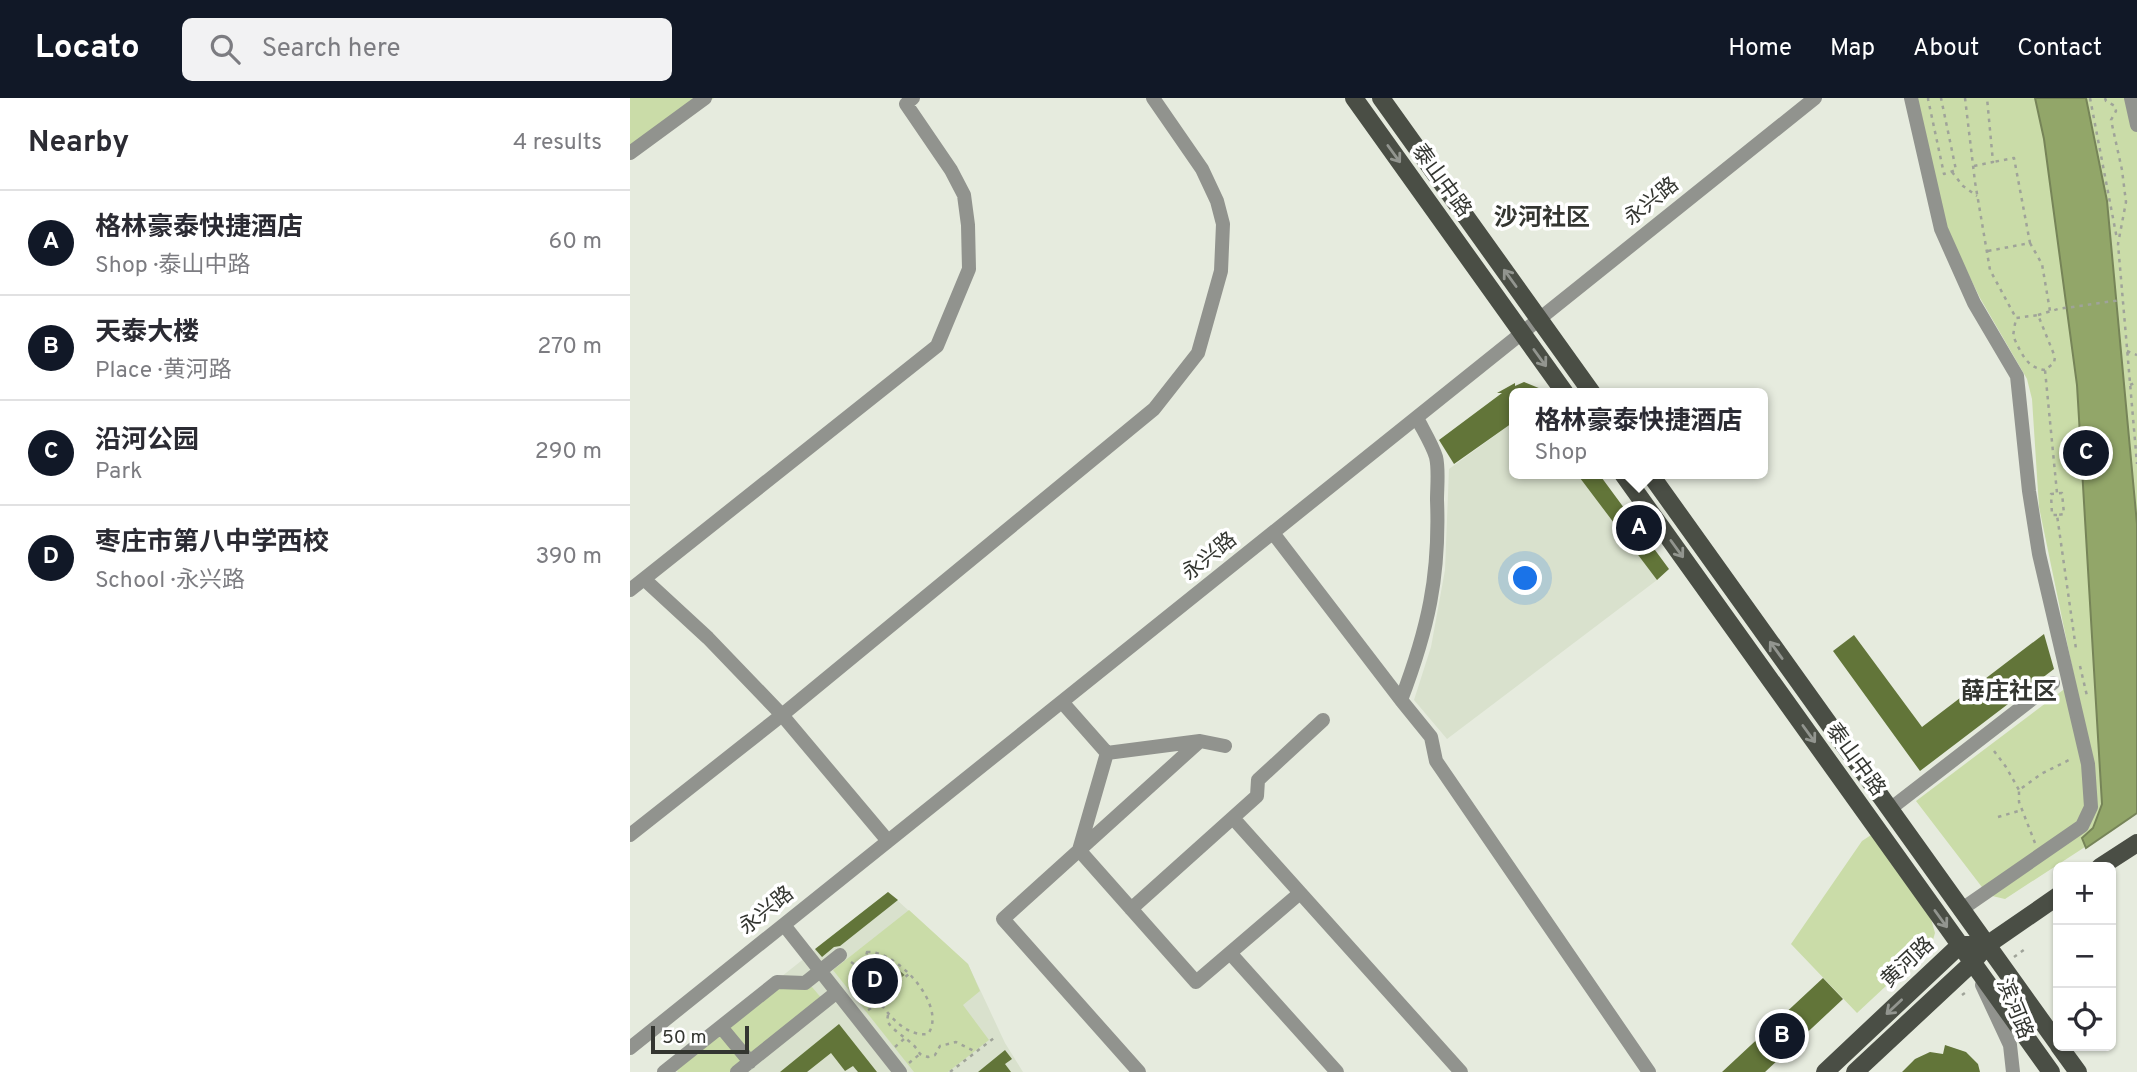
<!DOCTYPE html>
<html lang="en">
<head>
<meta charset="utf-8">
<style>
	:root { --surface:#fff; --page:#f2f2f3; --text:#2b2b33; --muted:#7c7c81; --line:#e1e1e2; --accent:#111827 }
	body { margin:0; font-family:Overpass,"Noto Sans SC",sans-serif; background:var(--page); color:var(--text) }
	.controls { position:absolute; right:21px; bottom:21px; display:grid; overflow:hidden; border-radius:10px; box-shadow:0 2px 5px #0004 }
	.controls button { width:63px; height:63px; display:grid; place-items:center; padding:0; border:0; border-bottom:2px solid var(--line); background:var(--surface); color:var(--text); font:35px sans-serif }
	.scale { position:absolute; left:21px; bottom:18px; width:98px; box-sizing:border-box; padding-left:7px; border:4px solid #343631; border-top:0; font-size:19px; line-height:24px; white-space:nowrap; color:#343631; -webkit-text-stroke:5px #fff; paint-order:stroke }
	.you { position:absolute; left:896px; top:481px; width:24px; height:24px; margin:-18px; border:5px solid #fff; border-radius:50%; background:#1a73e8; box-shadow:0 0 0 10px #1a73e833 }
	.badge { display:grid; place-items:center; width:46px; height:46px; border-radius:50%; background:var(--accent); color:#fff; font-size:23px; font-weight:700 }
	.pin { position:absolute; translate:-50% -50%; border:4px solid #fff; box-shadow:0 2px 7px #0006 }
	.popup { position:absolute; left:879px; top:290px; width:259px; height:91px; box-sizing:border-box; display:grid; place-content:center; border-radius:10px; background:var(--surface); filter:drop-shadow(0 2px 5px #0005); font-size:23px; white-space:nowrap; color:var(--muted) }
	.popup b { font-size:26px; color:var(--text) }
	.popup::after { content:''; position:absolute; left:50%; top:100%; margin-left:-14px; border:14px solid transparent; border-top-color:var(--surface) }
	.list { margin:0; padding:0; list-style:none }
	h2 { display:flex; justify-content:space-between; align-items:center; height:91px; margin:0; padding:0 28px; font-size:30px }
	h2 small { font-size:23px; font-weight:400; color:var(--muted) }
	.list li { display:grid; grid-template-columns:46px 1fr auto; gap:21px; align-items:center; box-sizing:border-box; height:105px; padding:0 28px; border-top:2px solid var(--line) }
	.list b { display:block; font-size:26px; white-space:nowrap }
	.list p { margin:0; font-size:23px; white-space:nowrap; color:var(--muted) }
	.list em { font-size:23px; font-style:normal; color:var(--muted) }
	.icon { flex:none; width:38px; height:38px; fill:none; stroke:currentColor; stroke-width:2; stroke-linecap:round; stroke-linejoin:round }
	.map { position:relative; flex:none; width:1507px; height:974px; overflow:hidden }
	header { display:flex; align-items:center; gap:42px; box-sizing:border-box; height:98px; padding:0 35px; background:var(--accent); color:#fff }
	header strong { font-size:33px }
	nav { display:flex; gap:38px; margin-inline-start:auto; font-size:24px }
	.search { width:490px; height:63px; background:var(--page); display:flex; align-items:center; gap:18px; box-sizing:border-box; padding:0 24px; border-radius:10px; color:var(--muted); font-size:26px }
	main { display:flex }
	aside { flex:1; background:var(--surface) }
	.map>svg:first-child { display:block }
	.built { fill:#d9e1cd }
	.green { fill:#cadca8 }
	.water { fill:#92a669; stroke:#768458; stroke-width:2 }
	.building { fill:#627539 }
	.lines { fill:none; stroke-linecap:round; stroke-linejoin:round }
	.path { stroke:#9fa399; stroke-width:2.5; stroke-dasharray:3.5 5; stroke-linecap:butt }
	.minor { stroke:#91938e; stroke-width:14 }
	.major { stroke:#4a4e45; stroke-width:18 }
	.oneway { stroke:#92958f }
	.labels { text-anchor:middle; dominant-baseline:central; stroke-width:7; stroke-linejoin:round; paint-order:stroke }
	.street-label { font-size:21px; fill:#343631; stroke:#fff }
	.quarter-label { font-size:24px; font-weight:bold; fill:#343631; stroke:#fff }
</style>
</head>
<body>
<header>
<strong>Locato</strong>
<div class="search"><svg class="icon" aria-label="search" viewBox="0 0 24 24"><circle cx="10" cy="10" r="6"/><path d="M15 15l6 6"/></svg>Search here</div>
<nav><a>Home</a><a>Map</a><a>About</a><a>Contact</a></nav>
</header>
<main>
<aside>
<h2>Nearby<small>4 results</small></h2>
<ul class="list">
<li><span class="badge">A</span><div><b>格林豪泰快捷酒店</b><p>Shop · 泰山中路</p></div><em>60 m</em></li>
<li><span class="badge">B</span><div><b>天泰大楼</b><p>Place · 黄河路</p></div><em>270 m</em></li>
<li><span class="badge">C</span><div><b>沿河公园</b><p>Park</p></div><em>290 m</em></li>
<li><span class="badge">D</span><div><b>枣庄市第八中学西校</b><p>School · 永兴路</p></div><em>390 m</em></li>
</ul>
</aside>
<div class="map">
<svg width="1507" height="974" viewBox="0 0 1507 974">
	<rect width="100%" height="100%" fill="#e6ebde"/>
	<path class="built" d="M885 323V376H948L1027 482 817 641 784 602 801 549 815 472 819 371Z
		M258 794 338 866 375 945 393 974H31Z"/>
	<path class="green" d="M0 0H84L0 62Z
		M1286 0H1507V715L1375 801 1358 797 1286 703 1445 583 1409 409 1402 301 1397 281 1350 200 1316 130Z
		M1241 737 1301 821 1305 835 1302 845 1227 915 1161 846 1232 743Z
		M279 812 338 866 350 893 333 907 359 942 318 974H284L203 872Z
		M149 887 182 889 193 902 121 959 96 928Z
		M91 933 115 964 103 974H48L45 970Z"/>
	<path class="water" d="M1405 0H1456L1477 103 1507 426V715L1456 750 1452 740 1463 730 1472 706 1447 287 1414 41Z
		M245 857 258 863 273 877 249 895 237 870 239 858Z"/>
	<path class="building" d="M894 284 921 295H885V323L824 366 809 342 872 295H867L885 285V288Z
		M947 376H969L1039 471 1027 482Z
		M1414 536 1424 571 1290 673 1203 553 1224 537 1292 629Z
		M258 794 268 802 210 848 204 849 192 859 185 851Z
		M1193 880 1213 901 1135 974H1092Z
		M209 926 247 974H228L223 968 215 973 201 955 177 974H150Z
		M1315 947 1336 954 1348 966 1350 974H1272L1285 961 1300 954 1313 956Z
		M375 952 382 961 375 966 381 974H348Z"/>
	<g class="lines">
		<path class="path" d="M1299 0 1298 1 1314 76 1326 72 1311 0
			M1335 0 1345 84 1360 172 1386 220
			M1460 0 1487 141
			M1475 0 1476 3 1485 8 1486 13 1481 22 1492 72 1496 104 1488 146 1507 366
			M1344 68 1363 64 1357 0
			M1322 74 1333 88 1347 98
			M1400 145 1412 166 1420 213
			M1358 153 1400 145 1384 60 1363 64
			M1408 217 1428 211 1491 202
			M1497 253 1507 257
			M1415 272C1396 270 1391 254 1383 238L1386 220 1408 217 1425 259 1424 265 1415 272 1427 395
			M1500 287 1507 284
			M1427 417H1422L1421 396 1432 395 1434 416 1427 417 1446 551
			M1450 568 1457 598
			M1364 653 1376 669 1389 692
			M1368 719 1392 712
			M1405 745 1389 704V692L1411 676 1443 660
			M237 854C267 852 318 908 298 936 267 940 243 896 233 872Z
			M1384 859 1395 851
			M221 864 233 872
			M1332 897 1339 892
			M249 900 279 876
			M238 912 250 905
			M258 917 257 923C266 937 282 941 290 956L298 959 305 957 310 948 326 944 346 954
			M265 949 275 940
			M279 965 290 956
			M320 974 364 940 365 943"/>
		<path class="minor" d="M1281 0 1311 131 1344 205 1387 278 1399 393 1409 456 1458 666 1461 709 1452 728 1332 811
			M1501 0 1507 27
			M0 55 75 0
			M643 435 771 602C798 531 810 478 807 402 807 389 809 371 806 359 802 346 793 332 787 320
			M14 481 78 540 152 617 258 743
			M0 492 307 248 339 171 338 127 334 97 321 72 276 6 283 0
			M771 602 801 639 806 663 1019 974
			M432 604 477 655
			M477 655 449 752 566 884 670 795
			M477 655 570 643 595 648
			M1260 711 1423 585
			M603 720 831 974
			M0 737 152 617 524 311 568 255 591 173 593 126 587 103 572 71 523 0
			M501 811 627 698 628 682 693 622
			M154 827 270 974
			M600 855 707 974
			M1352 887 1380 947 1383 974
			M91 929 120 964
			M0 950 1185 0
			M34 974 147 884 175 885 210 857
			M107 974 207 894
			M509 974 373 821 570 643"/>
		<path class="major" d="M724 0 935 295
			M751 0 962 295
			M993 376 1421 974
			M1020 376 1428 946
			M1470 769 1507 745
			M1429 948 1448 974
			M1195 974 1330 847H1340
			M1225 974 1342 865 1357 847 1428 798"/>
	</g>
	<defs><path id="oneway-shaft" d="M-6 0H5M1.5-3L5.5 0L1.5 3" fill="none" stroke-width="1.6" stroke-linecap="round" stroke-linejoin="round" transform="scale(1.75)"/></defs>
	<g class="oneway">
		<use href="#oneway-shaft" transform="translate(764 56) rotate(54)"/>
		<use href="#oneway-shaft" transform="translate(880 180) rotate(-126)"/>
		<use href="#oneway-shaft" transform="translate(910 260) rotate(54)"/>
		<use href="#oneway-shaft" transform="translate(1047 451) rotate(54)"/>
		<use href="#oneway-shaft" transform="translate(1146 552) rotate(-126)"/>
		<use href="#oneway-shaft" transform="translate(1179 636) rotate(54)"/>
		<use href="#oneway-shaft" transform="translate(1311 821) rotate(54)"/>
		<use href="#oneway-shaft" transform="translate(1264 909) rotate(137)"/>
	</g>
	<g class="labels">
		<g class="street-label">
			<text transform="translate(811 83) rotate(54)">泰山中路</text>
			<text transform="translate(1022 104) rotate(-39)">永兴路</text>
			<text transform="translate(580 459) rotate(-39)">永兴路</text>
			<text transform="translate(1225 662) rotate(54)">泰山中路</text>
			<text transform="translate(137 813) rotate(-39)">永兴路</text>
			<text transform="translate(1278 865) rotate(-43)">黄河路</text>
			<text transform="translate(1384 911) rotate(68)">滨河路</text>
		</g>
		<g class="quarter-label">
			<text x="912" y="121">沙河社区</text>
			<text x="1379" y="595">薛庄社区</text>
		</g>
	</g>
</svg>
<div class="controls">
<button>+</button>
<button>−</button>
<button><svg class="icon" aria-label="locate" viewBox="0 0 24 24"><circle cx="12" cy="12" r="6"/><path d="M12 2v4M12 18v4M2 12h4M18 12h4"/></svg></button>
</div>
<div class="scale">50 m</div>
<div class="you"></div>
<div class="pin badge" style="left:1009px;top:430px">A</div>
<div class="popup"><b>格林豪泰快捷酒店</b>Shop</div>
<div class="pin badge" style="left:1152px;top:938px">B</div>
<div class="pin badge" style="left:1456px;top:355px">C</div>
<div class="pin badge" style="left:245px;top:883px">D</div>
</div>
</main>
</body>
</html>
